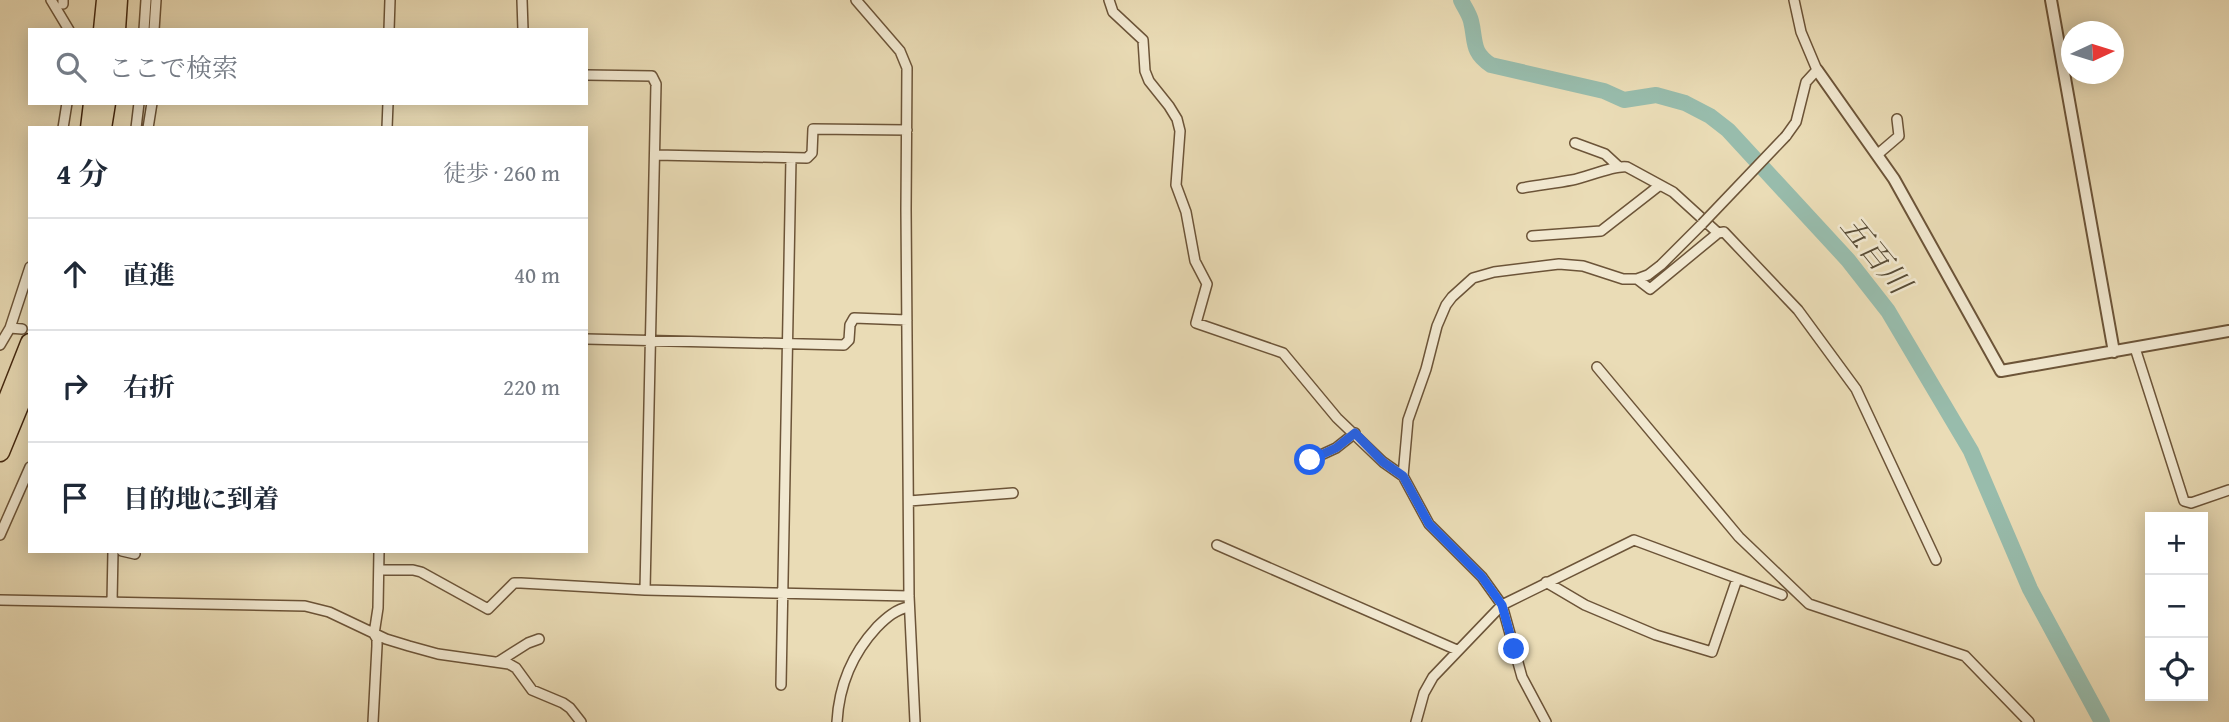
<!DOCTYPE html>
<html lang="ja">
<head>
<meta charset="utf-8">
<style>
	:root { --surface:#fff; --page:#f6f6f7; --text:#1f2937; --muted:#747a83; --line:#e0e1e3 }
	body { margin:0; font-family:"Gentium Book Plus","Noto Serif JP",serif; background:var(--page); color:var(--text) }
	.controls { position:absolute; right:21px; bottom:21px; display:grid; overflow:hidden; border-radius:0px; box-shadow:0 4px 18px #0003 }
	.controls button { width:63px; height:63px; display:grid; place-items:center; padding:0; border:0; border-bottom:2px solid var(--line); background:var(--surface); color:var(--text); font:35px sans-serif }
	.compass { position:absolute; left:2061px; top:21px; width:63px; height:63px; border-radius:50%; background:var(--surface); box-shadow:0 4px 18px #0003; rotate:86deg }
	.stop { position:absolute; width:21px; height:21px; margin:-16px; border:5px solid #2563eb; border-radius:50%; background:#fff }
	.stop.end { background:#2563eb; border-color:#fff; box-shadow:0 2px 7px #0008 }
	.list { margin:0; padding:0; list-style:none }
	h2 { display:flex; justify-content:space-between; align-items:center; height:91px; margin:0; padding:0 28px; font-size:30px }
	h2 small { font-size:23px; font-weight:400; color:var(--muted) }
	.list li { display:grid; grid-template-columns:46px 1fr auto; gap:21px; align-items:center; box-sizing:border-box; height:112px; padding:0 28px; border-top:2px solid var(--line) }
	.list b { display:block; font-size:26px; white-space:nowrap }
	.list em { font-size:23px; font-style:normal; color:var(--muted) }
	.icon { flex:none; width:38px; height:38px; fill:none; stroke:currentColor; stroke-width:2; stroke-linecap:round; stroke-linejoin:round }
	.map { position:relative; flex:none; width:2229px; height:722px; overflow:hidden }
	.search { position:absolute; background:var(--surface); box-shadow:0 4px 18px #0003; left:28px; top:28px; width:560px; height:77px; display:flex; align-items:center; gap:18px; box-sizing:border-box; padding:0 24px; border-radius:0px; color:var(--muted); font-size:26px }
	.panel { position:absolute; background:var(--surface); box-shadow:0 4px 18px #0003; left:28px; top:126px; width:560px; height:427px; border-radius:0px }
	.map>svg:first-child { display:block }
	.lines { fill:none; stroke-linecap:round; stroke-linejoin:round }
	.river { stroke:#98bcac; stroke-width:16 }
	.minor-casing { stroke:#6c5438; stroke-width:12 }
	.tertiary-casing { stroke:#6c5438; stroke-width:14 }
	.motorway-casing { stroke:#42260e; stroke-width:21 }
	.minor { stroke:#f1e8d0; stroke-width:9 }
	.tertiary { stroke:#f1e8d0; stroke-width:10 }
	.motorway { stroke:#eadcb6; stroke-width:18 }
	.minor-bridge-casing { stroke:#6c5438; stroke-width:12; stroke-linecap:butt }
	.minor-bridge { stroke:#f1e8d0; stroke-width:9 }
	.route { stroke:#2563eb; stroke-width:9 }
	.labels { text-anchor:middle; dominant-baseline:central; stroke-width:5; stroke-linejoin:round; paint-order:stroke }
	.water-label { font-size:30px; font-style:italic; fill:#584c36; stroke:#f1e8d0 }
</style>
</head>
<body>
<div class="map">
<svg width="2229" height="722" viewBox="0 0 2229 722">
	<rect width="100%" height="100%" fill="#eadcb6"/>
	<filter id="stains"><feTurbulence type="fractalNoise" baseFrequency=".00286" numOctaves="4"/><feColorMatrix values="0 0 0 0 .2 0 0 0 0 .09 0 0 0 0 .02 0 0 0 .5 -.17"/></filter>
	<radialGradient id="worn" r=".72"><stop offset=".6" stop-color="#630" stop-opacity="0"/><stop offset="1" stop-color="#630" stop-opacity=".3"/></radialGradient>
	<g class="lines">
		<path class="river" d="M1461 0C1464 7 1469 13 1471 21 1476 41 1471 52 1491 65L1604 91 1624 100 1656 95 1685 103 1710 116 1728 130 1848 260 1888 311 1971 451 2030 589 2102 722"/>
		<defs>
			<path id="minor" d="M51 0 69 30
				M63 0V4
				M522 0 523 30
				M856 0 900 51 907 68 906 209 909 596 915 722
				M1109 0 1113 12 1143 40 1145 71 1149 81 1169 106 1177 119 1180 131 1176 185 1186 212 1195 261 1207 284 1196 323 1283 353 1337 418 1383 462 1403 476
				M144 30 146 0
				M154 30 156 0
				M389 30 390 0
				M586 75 652 76 656 84 645 590
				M63 128 67 103
				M136 128 139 103
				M148 128 152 103
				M387 128 388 103
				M1786 136 1796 122 1806 82 1817 70 1801 32 1794 0
				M1575 143 1605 154 1618 166
				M1878 154 1899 136 1897 119
				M655 155 807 158 812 153 813 129 907 130
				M1522 188C1539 185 1556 183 1572 180 1587 177 1615 165 1627 167L1673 192 1718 233
				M1532 236 1601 231 1660 185
				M1637 279 1650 289 1718 233 1724 232 1798 310 1856 389 1936 560
				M10 328 22 329
				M586 339 844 345 849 340 850 325 854 318 907 320
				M0 345 10 328 30 267
				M2135 348 2184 501 2191 503 2229 490
				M1597 367 1739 537 1809 604 1965 656 2029 722
				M1310 460 1336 448 1355 433
				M909 501 1013 493
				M0 535 30 467
				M1217 545 1457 650
				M122 551 135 554
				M379 570H413L421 572 488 609 514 583H521L645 590 909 596
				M1546 582 1585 605 1656 635 1712 652 1737 579
				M0 600 305 606 329 612 386 639 409 646 438 654 509 664 516 668 532 690 563 703 570 708 581 722
				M112 602 113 551
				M498 662 528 643 539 639
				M781 685 791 158
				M373 722 377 646V639L374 634 378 608 379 551
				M837 722C839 685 852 654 877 627 886 618 896 609 909 607
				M1416 722 1424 693 1433 677 1502 605 1634 540 1782 595
				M1546 722 1522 677 1502 605 1482 577 1429 524 1403 476 1408 420 1426 369 1437 326 1446 305 1452 297 1473 278 1494 272 1559 264 1583 266 1623 279H1637L1648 275 1661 265 1702 224"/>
			<path id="tertiary" d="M2051 0 2114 352
				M1817 70 1894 179 2001 371 2229 331"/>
			<path id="motorway" d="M103 30 106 0
				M116 30 118 0
				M90 128 93 103
				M102 128 106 103
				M0 419 30 343
				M0 452 30 379"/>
		</defs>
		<use href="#minor" class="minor-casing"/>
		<use href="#tertiary" class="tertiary-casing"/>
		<use href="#motorway" class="motorway-casing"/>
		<use href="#minor" class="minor"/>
		<use href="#tertiary" class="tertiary"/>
		<use href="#motorway" class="motorway"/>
		<defs>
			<path id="minor-bridge" d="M1702 224 1786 136"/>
		</defs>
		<use href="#minor-bridge" class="minor-bridge-casing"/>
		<use href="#minor-bridge" class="minor-bridge"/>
	</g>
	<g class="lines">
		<path class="route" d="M1310 460 1336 448 1355 433 1383 462 1403 476 1429 524 1482 577 1502 605 1514 649"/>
	</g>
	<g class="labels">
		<g class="water-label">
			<text transform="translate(1876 254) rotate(51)">五百川</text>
		</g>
	</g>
	<rect width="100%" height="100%" filter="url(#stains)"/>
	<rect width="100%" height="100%" fill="url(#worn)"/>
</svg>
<div class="controls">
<button>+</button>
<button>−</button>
<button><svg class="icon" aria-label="locate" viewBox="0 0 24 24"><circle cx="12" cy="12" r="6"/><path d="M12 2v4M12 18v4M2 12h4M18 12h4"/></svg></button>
</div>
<svg class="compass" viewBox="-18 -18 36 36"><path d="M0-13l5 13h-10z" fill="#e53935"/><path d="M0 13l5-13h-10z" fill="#747a83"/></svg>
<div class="stop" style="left:1310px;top:460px"></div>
<div class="stop end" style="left:1514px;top:649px"></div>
<div class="search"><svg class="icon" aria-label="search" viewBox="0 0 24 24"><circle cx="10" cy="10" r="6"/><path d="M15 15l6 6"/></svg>ここで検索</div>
<section class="panel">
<h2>4 分<small>徒歩 · 260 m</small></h2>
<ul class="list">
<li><svg class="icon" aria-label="ahead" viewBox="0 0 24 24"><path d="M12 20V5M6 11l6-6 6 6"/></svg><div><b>直進</b></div><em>40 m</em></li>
<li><svg class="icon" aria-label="right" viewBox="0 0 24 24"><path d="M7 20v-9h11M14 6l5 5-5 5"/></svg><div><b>右折</b></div><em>220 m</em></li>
<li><svg class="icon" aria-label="arrive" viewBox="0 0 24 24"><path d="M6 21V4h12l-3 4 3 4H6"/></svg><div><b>目的地に到着</b></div></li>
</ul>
</section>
</div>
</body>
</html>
